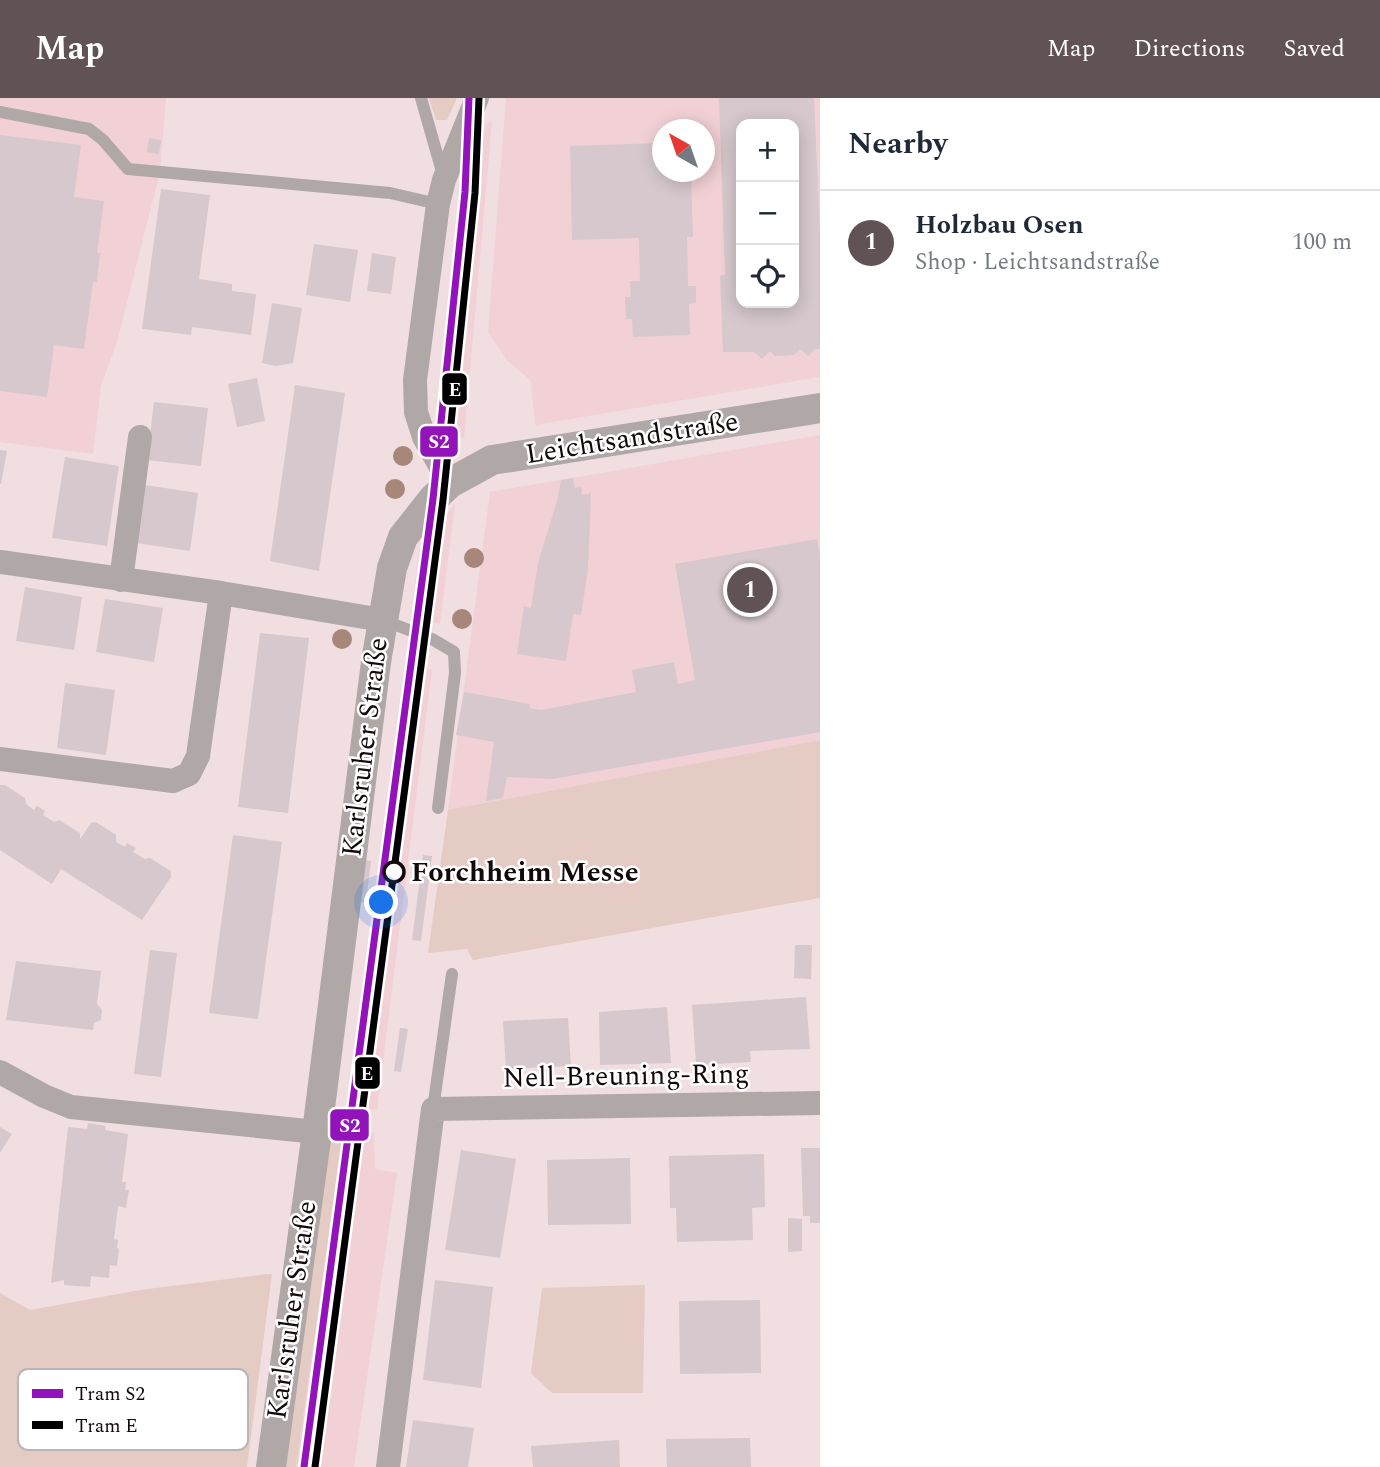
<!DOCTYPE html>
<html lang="en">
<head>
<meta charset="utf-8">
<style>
	:root { --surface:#fff; --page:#f2f2f3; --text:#1f2937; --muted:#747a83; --line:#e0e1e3; --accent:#615355 }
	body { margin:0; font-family:Spectral,serif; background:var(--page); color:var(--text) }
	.controls { position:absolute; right:21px; top:21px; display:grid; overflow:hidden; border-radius:14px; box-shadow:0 4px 18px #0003 }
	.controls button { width:63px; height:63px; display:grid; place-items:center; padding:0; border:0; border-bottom:2px solid var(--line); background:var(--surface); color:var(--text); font:35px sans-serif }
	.compass { position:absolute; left:652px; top:21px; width:63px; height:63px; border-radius:50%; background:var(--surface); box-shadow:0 4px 18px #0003; rotate:320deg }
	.you { position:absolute; left:382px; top:805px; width:24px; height:24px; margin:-18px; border:5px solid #fff; border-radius:50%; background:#1a73e8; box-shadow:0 0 0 10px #1a73e833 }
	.badge { display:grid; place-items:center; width:46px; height:46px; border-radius:50%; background:var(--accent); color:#fff; font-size:23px; font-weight:700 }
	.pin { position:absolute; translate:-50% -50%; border:4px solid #fff; box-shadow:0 2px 7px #0006 }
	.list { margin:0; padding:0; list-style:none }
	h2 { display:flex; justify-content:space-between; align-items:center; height:91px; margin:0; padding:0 28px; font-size:30px }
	h2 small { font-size:23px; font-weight:400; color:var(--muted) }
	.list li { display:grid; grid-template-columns:46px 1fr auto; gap:21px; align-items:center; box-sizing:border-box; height:105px; padding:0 28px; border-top:2px solid var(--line) }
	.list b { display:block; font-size:26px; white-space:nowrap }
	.list p { margin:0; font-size:23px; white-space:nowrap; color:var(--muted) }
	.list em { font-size:23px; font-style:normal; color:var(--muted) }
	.icon { flex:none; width:38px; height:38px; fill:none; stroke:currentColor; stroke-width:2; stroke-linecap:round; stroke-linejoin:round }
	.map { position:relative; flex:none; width:820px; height:1369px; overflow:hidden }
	header { display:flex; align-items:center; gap:42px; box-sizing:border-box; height:98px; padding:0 35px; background:var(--accent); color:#fff }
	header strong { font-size:33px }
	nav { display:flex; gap:38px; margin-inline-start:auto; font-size:24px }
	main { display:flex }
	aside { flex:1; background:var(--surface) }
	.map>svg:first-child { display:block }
	.built { fill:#f1d1d5; fill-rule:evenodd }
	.green { fill:#e4cbc3 }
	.building { fill:#d6c8cc; fill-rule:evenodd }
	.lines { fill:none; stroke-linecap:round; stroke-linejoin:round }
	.service { stroke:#b0a7a7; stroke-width:12 }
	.minor { stroke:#b0a7a7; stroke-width:24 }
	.tertiary { stroke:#b0a7a7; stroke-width:30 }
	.tram-1-casing { stroke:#fff; stroke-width:12 }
	.tram-2-casing { stroke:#fff; stroke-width:12 }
	.tram-1 { stroke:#9313ba; stroke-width:7 }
	.tram-2 { stroke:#000; stroke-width:7 }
	.tree { fill:#a7877a }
	.stop-dot { fill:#fff; stroke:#13080a; stroke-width:3.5 }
	.labels { text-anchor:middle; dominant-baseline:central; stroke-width:5; stroke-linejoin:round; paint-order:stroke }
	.street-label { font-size:28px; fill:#13080a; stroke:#fff }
	.stop-label { font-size:28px; font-weight:bold; fill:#13080a; stroke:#fff; text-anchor:start }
	.key { fill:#fff; stroke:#b8b5b6; stroke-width:2 }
	.key-label { font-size:19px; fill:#13080a }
	.line-badge { stroke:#fff; stroke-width:2.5 }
	.badge-label { font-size:19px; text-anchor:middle; font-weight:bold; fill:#fff }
</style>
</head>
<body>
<header>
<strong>Map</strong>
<nav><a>Map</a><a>Directions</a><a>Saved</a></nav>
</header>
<main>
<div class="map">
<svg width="820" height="1369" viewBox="0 0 820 1369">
	<rect width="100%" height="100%" fill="#f1dee1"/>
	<path class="built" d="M0 0H166L160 74 117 244 101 288 93 356 0 344Z
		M506 0H820V279L535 327 531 283 507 262 488 234ZM741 26H794V205H741ZM662 32H704V74H662Z
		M492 24 464 341 448 331 436 311 459 96 487 25Z
		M820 337V642L448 712 490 394Z
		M455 406 440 526 411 521 419 450Z
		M404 569 432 572 377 1012 346 1008Z
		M344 1030 374 1034 375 1071 397 1075 354 1369H296Z"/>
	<path class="green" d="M429 0H457L447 22H436Z
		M820 642V800L473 862 467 851 428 855 448 712Z
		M328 1028 344 1030 296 1369H284Z
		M267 1176H272L247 1369H0V1195L30 1212 140 1192Z
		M645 1187 643 1295H552L531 1275 542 1190Z"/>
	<path class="building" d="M719 0H814L820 133V251H815L808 258 800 251 794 257 775 258 770 253 762 261 754 254H723L720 178 725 176ZM741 26H794V205H741Z
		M0 37 81 47 74 99 104 103 97 155H100L97 184H93L84 251 54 247 47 299 0 293Z
		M149 40 161 42 159 56 147 54Z
		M662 45V74H691L693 139H687L688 188H696V205L689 206 690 237 633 239 632 221H626L625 199H631L630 183H640L639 140 572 142 570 48Z
		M161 91 210 97 199 181 232 186V193L256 196 251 237 192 229 191 237 142 231Z
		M314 146 358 152 350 204 306 197Z
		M372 155 396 159 391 196 367 193Z
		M272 205 302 210 293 265 276 268 262 265Z
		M257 280 265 323 237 329 228 286Z
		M295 287 345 295 319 473 270 463Z
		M154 304 208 310 201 368 147 362Z
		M0 352 7 353 1 386H0Z
		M65 359 119 368 107 448 52 440Z
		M573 380 575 390 581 389 582 397 591 395 588 472 581 517 573 516 566 563 517 556 524 508 531 510 538 465 557 403 561 382Z
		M145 387 198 395 190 453 136 445Z
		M817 441 820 458V634L552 681 507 679 503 700 486 703 494 644 456 637 464 594 530 606V610L541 612 636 594 632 572 674 564 678 586 695 582 675 466Z
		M25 489 82 499 74 552 16 543Z
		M105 501 163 510 154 564 96 554Z
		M260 535 309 540 288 715 238 709Z
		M65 585 115 592 106 657 57 650Z
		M0 687H5L25 700 26 706 34 712 37 708 45 713 43 717 54 724 59 722 80 735V741L91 725 96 724 116 737V744L125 749 127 745 136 750 133 754 145 761 150 760 171 773V779L142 822 61 771 52 786 0 752Z
		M233 737 282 744 258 921 209 915Z
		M423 757 432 758 421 843 412 842Z
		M365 762 371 763 366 805 359 804Z
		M795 847H812L811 881 794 880Z
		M150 852 177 855 161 979 134 976Z
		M16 863 101 873 97 906 102 912 101 922 94 925 93 932 6 922Z
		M806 899 810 951 750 953 751 964 696 967 692 907Z
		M667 909 671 965 600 967 599 914Z
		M568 920 571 968 506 971 503 923Z
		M400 930 408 931 401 974 394 973Z
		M88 1025 106 1028 105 1032 128 1036 122 1084H126L125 1092H129L126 1110 118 1108 114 1141 118 1142 117 1150 119 1151 117 1168 110 1167 109 1180 91 1178 90 1189 64 1187V1182L51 1185 68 1029 87 1031Z
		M0 1029 12 1036 0 1055Z
		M801 1050H820V1125H810V1118H803Z
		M461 1052 516 1061 500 1160 445 1152Z
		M764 1056 765 1109 752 1110 753 1142 677 1144 676 1110H670L669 1058Z
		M630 1060 631 1126 548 1127 547 1062Z
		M788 1120 802 1121V1153L788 1154Z
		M435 1182 493 1189 481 1290 423 1282Z
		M760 1202 761 1275 680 1276 679 1203Z
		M413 1322 474 1330 468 1369H406Z
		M750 1340 751 1369H667L666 1341Z
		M619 1342 620 1369H533L531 1348Z"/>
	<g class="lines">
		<path class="service" d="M421 0 443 77
			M0 14 89 31 103 42 128 71 390 95 438 106
			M383 522 432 541 454 554 455 575 438 710
			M433 1011 452 876"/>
		<path class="minor" d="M450 385 424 339 416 314 415 282 438 106 444 82 477 0
			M0 464 221 495
			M121 482 140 339
			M0 661 173 683 189 676 198 658 221 495 382 522
			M0 974 44 998 71 1009 317 1034
			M388 1369 433 1011 820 1005"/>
		<path class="tertiary" d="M271 1369 317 1034 376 564 392 470 403 439 433 401 450 385 492 362 820 310"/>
		<defs>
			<path id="tram-1" d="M304 1369 433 401 465 94 469 0"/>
			<path id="tram-2" d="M315 1369 443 402 475 95 479 0"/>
		</defs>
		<use href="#tram-1" class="tram-1-casing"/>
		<use href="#tram-2" class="tram-2-casing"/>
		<use href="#tram-1" class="tram-1"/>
		<use href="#tram-2" class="tram-2"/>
	</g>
	<g class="tree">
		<circle cx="403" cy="358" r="10"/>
		<circle cx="395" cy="391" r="10"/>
		<circle cx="474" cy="460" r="10"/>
		<circle cx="462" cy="521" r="10"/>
		<circle cx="342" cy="541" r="10"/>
	</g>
	<circle class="stop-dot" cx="394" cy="774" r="10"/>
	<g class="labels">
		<g class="street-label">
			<text transform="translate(632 340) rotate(-9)">Leichtsandstraße</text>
			<text transform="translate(365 649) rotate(-83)">Karlsruher Straße</text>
			<text transform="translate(626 978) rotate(-1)">Nell-Breuning-Ring</text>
			<text transform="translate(292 1212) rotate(-82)">Karlsruher Straße</text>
		</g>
		<g class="stop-label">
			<text x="411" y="774">Forchheim Messe</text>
		</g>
	</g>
	<rect x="18" y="1271" width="230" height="81" rx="10" class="key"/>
	<rect x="32" y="1291" width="31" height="9" fill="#9313ba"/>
	<rect x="32" y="1323" width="31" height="8" fill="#000"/>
	<g class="key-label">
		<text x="75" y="1302">Tram S2</text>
		<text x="75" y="1334">Tram E</text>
	</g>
	<g class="line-badge">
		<rect x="441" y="274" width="27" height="34" rx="7" fill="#000"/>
		<rect x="419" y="327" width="40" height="33" rx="7" fill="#9313ba"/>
		<rect x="354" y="958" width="27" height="34" rx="7" fill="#000"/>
		<rect x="329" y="1010" width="41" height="34" rx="7" fill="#9313ba"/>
	</g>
	<g class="badge-label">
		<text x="455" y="298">E</text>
		<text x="439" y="350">S2</text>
		<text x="367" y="982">E</text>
		<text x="350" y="1034">S2</text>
	</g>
</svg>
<div class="controls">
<button>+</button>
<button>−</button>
<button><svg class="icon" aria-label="locate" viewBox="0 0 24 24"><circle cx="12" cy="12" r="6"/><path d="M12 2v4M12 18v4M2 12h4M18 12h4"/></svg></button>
</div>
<svg class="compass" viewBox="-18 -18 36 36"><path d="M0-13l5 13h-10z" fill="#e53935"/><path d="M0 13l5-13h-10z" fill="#747a83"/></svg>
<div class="you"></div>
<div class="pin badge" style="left:750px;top:492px">1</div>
</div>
<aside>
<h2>Nearby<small></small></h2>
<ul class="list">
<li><span class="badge">1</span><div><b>Holzbau Osen</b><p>Shop · Leichtsandstraße</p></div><em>100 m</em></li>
</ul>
</aside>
</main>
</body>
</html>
